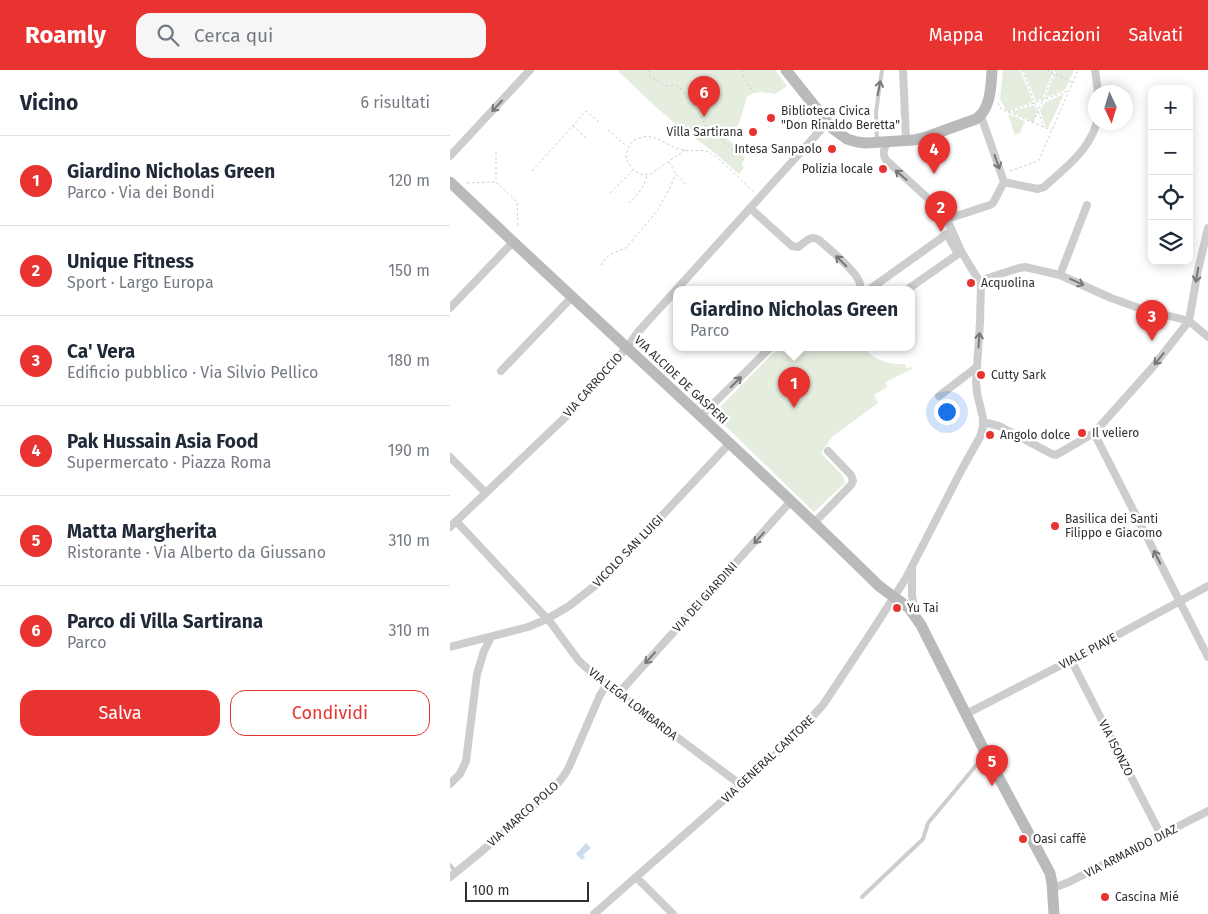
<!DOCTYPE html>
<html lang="it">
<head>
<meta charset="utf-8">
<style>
	:root { --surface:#fff; --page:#f6f6f7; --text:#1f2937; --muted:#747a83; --line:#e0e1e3; --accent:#e83331 }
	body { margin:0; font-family:"Fira Sans",sans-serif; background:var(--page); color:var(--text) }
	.controls { position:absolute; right:15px; top:15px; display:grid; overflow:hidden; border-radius:10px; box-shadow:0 2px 12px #0003 }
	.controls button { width:45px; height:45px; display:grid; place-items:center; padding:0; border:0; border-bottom:1px solid var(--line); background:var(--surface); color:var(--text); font:25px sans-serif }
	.compass { position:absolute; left:638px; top:15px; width:45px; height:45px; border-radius:50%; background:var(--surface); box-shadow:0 2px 12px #0003; rotate:176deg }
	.scale { position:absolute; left:15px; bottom:12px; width:124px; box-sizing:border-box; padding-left:5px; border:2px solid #303030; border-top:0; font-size:14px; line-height:18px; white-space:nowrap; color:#303030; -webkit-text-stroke:4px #fff; paint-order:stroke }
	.you { position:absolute; left:496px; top:341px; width:18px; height:18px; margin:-12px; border:4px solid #fff; border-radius:50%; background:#1a73e8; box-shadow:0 0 0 8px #1a73e833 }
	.badge { display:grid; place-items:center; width:32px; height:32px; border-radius:50%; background:var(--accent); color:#fff; font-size:16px; font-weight:700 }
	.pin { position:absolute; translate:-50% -41px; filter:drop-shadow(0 1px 2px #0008) }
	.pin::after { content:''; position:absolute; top:26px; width:18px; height:15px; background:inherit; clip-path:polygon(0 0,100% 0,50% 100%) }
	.popup { position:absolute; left:223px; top:216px; width:242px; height:65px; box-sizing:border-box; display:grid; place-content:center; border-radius:10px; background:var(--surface); filter:drop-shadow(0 1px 4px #0005); font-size:16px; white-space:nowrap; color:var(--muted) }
	.popup b { font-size:19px; color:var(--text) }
	.popup::after { content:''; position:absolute; left:50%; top:100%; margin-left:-10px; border:10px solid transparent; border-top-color:var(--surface) }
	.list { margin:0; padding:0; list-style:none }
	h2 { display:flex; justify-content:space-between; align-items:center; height:65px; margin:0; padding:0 20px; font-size:21px }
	h2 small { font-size:16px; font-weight:400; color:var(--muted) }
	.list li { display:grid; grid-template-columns:32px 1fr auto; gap:15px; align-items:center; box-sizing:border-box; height:90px; padding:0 20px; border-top:1px solid var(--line) }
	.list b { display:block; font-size:19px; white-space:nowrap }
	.list p { margin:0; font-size:16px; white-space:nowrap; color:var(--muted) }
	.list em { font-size:16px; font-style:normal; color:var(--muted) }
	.actions { display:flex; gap:10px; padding:15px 20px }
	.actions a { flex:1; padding:11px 0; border:1px solid var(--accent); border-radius:15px; text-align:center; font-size:18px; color:var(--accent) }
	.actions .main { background:var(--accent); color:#fff }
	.icon { flex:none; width:28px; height:28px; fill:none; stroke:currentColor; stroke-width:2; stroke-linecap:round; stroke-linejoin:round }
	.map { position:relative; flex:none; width:758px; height:844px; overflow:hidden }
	header { display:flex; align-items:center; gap:30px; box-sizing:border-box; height:70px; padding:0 25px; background:var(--accent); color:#fff }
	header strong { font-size:24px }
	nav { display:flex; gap:28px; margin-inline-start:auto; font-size:18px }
	.search { width:350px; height:45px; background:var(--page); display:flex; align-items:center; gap:12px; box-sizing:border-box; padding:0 18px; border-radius:15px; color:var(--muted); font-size:19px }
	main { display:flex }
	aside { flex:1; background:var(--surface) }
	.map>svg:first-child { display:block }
	.green { fill:#e5edde }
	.water { fill:#cadced }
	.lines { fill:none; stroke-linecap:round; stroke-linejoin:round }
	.path { stroke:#cdcdcd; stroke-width:1; stroke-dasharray:2.5 2.5; stroke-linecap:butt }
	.lane { stroke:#cdcdcd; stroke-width:4 }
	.street { stroke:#cdcdcd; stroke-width:8 }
	.secondary { stroke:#bababa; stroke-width:11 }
	.oneway { stroke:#777 }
	.poi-dot { fill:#e83331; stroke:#fff; stroke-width:2 }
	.labels { text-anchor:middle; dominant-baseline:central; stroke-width:5; stroke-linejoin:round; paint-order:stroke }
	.poi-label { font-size:12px; fill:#303030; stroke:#fff; text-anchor:start }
	.street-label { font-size:12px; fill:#303030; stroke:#fff }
</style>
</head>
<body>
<header>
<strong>Roamly</strong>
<div class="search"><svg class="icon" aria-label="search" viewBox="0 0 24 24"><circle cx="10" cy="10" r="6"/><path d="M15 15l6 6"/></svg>Cerca qui</div>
<nav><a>Mappa</a><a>Indicazioni</a><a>Salvati</a></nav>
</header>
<main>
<aside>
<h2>Vicino<small>6 risultati</small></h2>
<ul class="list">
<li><span class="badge">1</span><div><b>Giardino Nicholas Green</b><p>Parco · Via dei Bondi</p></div><em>120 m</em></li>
<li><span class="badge">2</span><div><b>Unique Fitness</b><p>Sport · Largo Europa</p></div><em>150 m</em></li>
<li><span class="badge">3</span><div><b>Ca' Vera</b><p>Edificio pubblico · Via Silvio Pellico</p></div><em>180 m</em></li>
<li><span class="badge">4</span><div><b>Pak Hussain Asia Food</b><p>Supermercato · Piazza Roma</p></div><em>190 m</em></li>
<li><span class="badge">5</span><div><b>Matta Margherita</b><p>Ristorante · Via Alberto da Giussano</p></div><em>310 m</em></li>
<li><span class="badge">6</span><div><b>Parco di Villa Sartirana</b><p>Parco</p></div><em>310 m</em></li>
</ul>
<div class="actions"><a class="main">Salva</a><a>Condividi</a></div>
</aside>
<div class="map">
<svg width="758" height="844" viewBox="0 0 758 844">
	<rect width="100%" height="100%" fill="#fff"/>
	<path class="green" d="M169 0H325L337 16 325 24 312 22 303 23 297 27 289 54 277 68 295 87 292 94 294 98 289 104 260 79 237 63 207 38 168 1Z
		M553 0H570L583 32 558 41 556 40 550 29Z
		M573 0H604L592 29 586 31Z
		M607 0H624L615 20 595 28Z
		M614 24 598 58 596 57 590 41 594 33Z
		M584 35 587 42 583 52 561 42Z
		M558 44 575 51 570 63 565 65Z
		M329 277H413C423 289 439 296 455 294L456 298 462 297V299L436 312 437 317 424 325 428 333 382 367 371 383 393 406 395 413 364 442 263 344Z"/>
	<path class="water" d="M136 773 141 778 133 785 135 787 132 790 126 784Z"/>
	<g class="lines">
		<path class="path" d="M199 0 200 6 215 16 224 15 230 18 247 39 256 56 294 90
			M292 0 293 6 303 23
			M572 0 594 57
			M597 0 622 12
			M548 33 551 39 601 60
			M558 42 618 21
			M583 52 606 0
			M123 56 136 68
			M158 60 174 74 178 75
			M235 80 201 104 193 105 183 100 176 89C177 80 179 71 189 68 206 62 217 77 233 80 242 82 251 78 260 83 274 92 291 110 304 122
			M46 82V112L67 132 68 157
			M219 92 226 104 237 116
			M82 101 136 41 149 52
			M560 101 585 92 589 90 628 0
			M17 113 46 112
			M160 123 182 101
			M179 133C187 125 195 117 197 105
			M151 195 155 189 161 184 176 178 207 141 219 120 226 104"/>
		<path class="lane" d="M427 71 426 42 432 0
			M0 795 6 802
			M412 827 473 769 478 753 534 686"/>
		<path class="street" d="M453 0 456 69
			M645 0 648 22
			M439 72C434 77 432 84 436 90L483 133 497 149 511 181 531 214
			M0 86 80 0
			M554 112 588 119 594 117C615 98 639 81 647 52
			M300 138 342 176 348 177C355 173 360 164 369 170 379 179 404 199 409 211 411 215 410 216 410 219
			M497 149 540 135 543 133 554 112 531 46
			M610 205 637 135
			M420 219 497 164 508 184 458 219
			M0 238 63 172
			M51 301 122 227
			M489 326 527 297
			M251 346 321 277
			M533 352 549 356 602 384 606 385 644 363 702 298 739 251 748 200 758 158
			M644 363 758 587
			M0 387 36 423
			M6 451 101 553 129 591 149 609 291 715
			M364 453 401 415 403 411 401 405 378 381
			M0 457 126 337 177 277 188 262 377 53
			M462 499V526L466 545
			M0 577 78 557 97 549 119 536 151 511 279 374
			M621 590 711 765
			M168 624 341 431
			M516 644 621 590 758 516
			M0 714 10 704 16 691 27 604 34 581 41 567
			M0 807C28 785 56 761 82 737 96 725 111 713 119 697L150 625 157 615
			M186 807 223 844
			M603 818 619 812 758 741
			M144 844 334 677 373 635 426 555 456 508 512 399 530 367 533 357V348L527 323 526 312 530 252 531 214 535 209 569 198 575 197 610 205 661 228 689 238 739 251 758 267"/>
		<path class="secondary" d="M336 0 382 58 397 69 407 72 416 73 464 70 476 67 526 49C541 39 541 16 542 0
			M0 112C142 248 289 378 429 516L459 538 471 555 536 684 600 803 602 813 604 844"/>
	</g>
	<defs><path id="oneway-shaft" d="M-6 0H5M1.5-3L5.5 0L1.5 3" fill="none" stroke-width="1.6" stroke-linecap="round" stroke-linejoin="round" transform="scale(1.25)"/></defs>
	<g class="oneway">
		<use href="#oneway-shaft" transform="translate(429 18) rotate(-79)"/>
		<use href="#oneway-shaft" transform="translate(47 36) rotate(133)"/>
		<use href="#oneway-shaft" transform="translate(547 92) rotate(70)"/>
		<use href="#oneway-shaft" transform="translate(451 105) rotate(-139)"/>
		<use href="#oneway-shaft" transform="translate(391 191) rotate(-135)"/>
		<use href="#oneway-shaft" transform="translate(747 205) rotate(100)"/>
		<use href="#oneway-shaft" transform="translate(627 212) rotate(25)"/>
		<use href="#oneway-shaft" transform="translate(529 270) rotate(-86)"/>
		<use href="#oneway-shaft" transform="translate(709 289) rotate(129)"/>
		<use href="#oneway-shaft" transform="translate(286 312) rotate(-45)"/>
		<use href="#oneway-shaft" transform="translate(309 468) rotate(132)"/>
		<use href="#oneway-shaft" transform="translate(707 487) rotate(-117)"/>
		<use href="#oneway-shaft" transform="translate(200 588) rotate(132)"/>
	</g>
	<g class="poi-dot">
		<circle cx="321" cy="48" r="5"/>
		<circle cx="303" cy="62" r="5"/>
		<circle cx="382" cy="79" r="5"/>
		<circle cx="433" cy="99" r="5"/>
		<circle cx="521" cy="213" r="5"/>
		<circle cx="531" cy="305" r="5"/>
		<circle cx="632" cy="363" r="5"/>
		<circle cx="540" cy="365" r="5"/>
		<circle cx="605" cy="456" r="5"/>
		<circle cx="447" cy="538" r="5"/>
		<circle cx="573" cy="769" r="5"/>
		<circle cx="655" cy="827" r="5"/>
	</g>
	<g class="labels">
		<g class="poi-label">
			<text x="331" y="41">Biblioteca Civica<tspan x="331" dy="14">"Don Rinaldo Beretta"</tspan></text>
			<text x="293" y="62" text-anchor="end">Villa Sartirana</text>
			<text x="372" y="79" text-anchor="end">Intesa Sanpaolo</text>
			<text x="423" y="99" text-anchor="end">Polizia locale</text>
			<text x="531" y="213">Acquolina</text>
			<text x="541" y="305">Cutty Sark</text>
			<text x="642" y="363">Il veliero</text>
			<text x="550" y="365">Angolo dolce</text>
			<text x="615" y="449">Basilica dei Santi<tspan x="615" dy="14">Filippo e Giacomo</tspan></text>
			<text x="457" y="538">Yu Tai</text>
			<text x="583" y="769">Oasi caffè</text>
			<text x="665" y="827">Cascina Mié</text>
		</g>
		<g class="street-label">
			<text transform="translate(231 310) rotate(43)">VIA ALCIDE DE GASPERI</text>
			<text transform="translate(143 315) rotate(-48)">VIA CARROCCIO</text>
			<text transform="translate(178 481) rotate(-46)">VICOLO SAN LUIGI</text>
			<text transform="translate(255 527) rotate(-48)">VIA DEI GIARDINI</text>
			<text transform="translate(638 581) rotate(-28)">VIALE PIAVE</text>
			<text transform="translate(183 634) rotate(38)">VIA LEGA LOMBARDA</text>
			<text transform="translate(666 678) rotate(63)">VIA ISONZO</text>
			<text transform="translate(318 689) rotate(-43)">VIA GENERAL CANTORE</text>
			<text transform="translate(73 744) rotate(-42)">VIA MARCO POLO</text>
			<text transform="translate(681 781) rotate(-27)">VIA ARMANDO DIAZ</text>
		</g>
	</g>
</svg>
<div class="controls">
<button>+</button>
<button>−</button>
<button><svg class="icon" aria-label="locate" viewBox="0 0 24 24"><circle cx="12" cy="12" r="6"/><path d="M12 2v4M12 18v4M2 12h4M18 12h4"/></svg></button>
<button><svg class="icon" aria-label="layers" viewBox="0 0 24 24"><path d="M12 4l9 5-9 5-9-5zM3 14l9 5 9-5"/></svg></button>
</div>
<svg class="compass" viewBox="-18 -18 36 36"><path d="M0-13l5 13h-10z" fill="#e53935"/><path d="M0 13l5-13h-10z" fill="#747a83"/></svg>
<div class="scale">100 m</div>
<div class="you"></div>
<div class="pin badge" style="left:344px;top:338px">1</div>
<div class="popup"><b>Giardino Nicholas Green</b>Parco</div>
<div class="pin badge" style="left:491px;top:162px">2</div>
<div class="pin badge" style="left:702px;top:271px">3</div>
<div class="pin badge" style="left:484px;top:104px">4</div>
<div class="pin badge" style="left:542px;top:716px">5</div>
<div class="pin badge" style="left:254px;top:47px">6</div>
</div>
</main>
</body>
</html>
